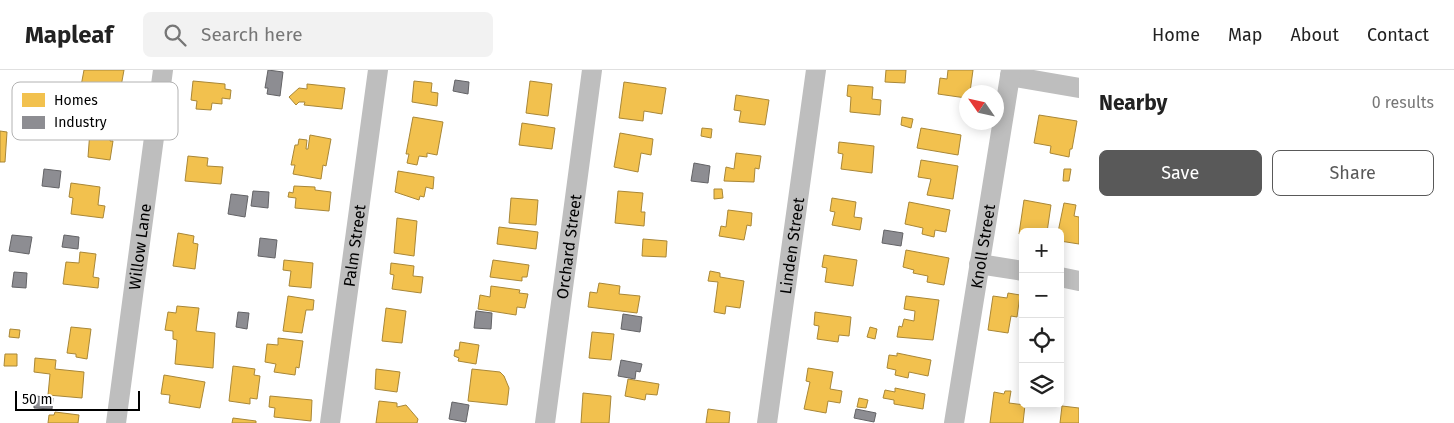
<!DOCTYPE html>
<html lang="en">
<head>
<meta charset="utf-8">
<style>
	:root { --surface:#fff; --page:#f2f2f2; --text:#222; --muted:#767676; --line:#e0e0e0; --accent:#595959 }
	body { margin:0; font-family:"Fira Sans",sans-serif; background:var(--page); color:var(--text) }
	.controls { position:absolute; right:15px; bottom:15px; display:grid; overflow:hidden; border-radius:8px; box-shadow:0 2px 12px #0003 }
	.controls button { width:45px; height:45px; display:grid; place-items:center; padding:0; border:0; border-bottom:1px solid var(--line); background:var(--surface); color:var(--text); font:25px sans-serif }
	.compass { position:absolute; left:959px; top:15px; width:45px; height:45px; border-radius:50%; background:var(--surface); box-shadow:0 2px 12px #0003; rotate:304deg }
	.scale { position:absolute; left:15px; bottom:12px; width:125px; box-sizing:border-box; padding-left:5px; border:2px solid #000; border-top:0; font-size:14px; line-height:18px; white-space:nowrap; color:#000; -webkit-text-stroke:4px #fff; paint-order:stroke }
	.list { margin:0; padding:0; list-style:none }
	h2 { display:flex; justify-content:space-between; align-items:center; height:65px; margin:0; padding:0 20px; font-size:21px }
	h2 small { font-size:16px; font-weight:400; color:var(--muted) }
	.actions { display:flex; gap:10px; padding:15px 20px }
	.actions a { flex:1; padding:11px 0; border:1px solid var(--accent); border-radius:8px; text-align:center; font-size:18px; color:var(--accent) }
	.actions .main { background:var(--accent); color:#fff }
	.icon { flex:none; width:28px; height:28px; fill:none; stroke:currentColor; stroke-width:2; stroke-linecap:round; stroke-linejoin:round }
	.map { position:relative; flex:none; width:1079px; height:353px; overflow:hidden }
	header { display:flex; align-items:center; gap:30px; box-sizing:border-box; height:70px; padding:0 25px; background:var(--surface); border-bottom:1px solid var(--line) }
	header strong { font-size:24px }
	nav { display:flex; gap:28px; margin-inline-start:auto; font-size:18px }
	.search { width:350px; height:45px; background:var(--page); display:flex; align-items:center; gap:12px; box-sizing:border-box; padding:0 18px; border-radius:8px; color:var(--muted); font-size:19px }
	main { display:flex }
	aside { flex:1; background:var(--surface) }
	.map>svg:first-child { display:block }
	.homes { fill:#f2c14e; stroke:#a98737 }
	.industry { fill:#8d8d92; stroke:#636366 }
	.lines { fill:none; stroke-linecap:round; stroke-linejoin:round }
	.street { stroke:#bebebe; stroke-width:20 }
	.labels { text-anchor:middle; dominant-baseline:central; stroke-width:5; stroke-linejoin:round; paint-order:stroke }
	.street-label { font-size:16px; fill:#000; stroke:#fff }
	.key { fill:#fff; stroke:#b2b2b2; stroke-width:1 }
	.key-label { font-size:14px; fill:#000 }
</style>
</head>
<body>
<header>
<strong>Mapleaf</strong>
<div class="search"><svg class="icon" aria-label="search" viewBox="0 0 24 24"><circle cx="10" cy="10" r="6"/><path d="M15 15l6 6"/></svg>Search here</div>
<nav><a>Home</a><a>Map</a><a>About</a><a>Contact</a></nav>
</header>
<main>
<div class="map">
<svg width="1079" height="353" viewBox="0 0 1079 353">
	<rect width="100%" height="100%" fill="#fff"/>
	<path class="homes" d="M84 0H124L120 22 81 16Z
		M886 0H906L905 13 885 12Z
		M948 0H973L970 22H966V28L938 24 940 8 947 9Z
		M193 11 225 14V19L231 20 230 29 222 28V34L212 33 211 40 196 39 197 31 191 30Z
		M414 11 432 13 431 22 438 23 437 36 412 32Z
		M530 11 552 14 548 46 526 43Z
		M624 12 666 18 662 44 644 41 643 51 619 48Z
		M307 14 345 18 342 39 304 35 305 32H299L296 35 289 27 299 18 307 19Z
		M848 15 873 17 872 29 881 30 880 45 850 42 851 27 847 26Z
		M736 25 769 30 765 55 739 52 741 41 734 40Z
		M92 34 118 37 116 58H111L110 71H113L110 90 88 87Z
		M1039 45 1077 51 1072 79H1070L1069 87 1050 83 1051 76 1034 73Z
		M413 47 443 52 437 85 427 83V87L419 86 417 95 407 93 409 84H406Z
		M902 47 913 49 911 58 901 55Z
		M522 53 555 58 552 79 519 75Z
		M702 58 712 59 711 68 701 66Z
		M921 58 961 65 958 85 917 78Z
		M0 61 7 62 5 92H0Z
		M620 63 653 69 651 85 641 83 638 102 614 97Z
		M310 65 331 69 326 96 323 95 321 109 293 104 295 95H291L295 75H298L299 69 307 70 306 79H308Z
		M839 72 874 76 872 103 841 99 843 84 838 83Z
		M736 83 761 86 759 99 755 98 754 112 724 111 726 97 734 99Z
		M188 86 208 88 207 96 223 97 221 114 185 111Z
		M921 90 958 96 953 129 927 125 931 109 918 107Z
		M1064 99H1071L1069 111H1063Z
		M398 101 434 107 433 119 426 117 424 127 420 126 419 130 395 122Z
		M71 113 100 117 98 135 105 136 103 148 71 144 73 128 69 127Z
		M294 116 315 117V120L331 122 329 141 295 138 296 128 288 127 289 122 293 123Z
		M714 119H722L723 128 714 129Z
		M618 121 643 123 641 142H645L644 156 615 153Z
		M511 128 538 130 536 155 509 153Z
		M832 128 856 132 854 147 862 148 860 160 832 155 835 142 830 141Z
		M1024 130 1051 135 1047 162 1019 164Z
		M909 132 950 140 946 162 935 160 934 167 922 164 923 158 905 154Z
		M1064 133 1076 135 1074 146 1079 147V174L1060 171V162H1058Z
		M728 140 752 143 751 156 747 155 744 170 719 166 721 156 726 157Z
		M397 148 417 151 414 186 394 183Z
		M499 157 538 162 536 179 497 174Z
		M178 163 194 166 193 173 198 174 195 199 173 196Z
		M643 169 667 171 666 187 642 186Z
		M906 180 949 188 944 215 927 212 928 206 913 203 914 200 903 197Z
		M80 182 96 184 93 207 99 208 98 218 63 214 66 192 79 193Z
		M824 185 857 190 853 216 825 212 827 198 822 197Z
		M284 190 313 193 311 218 289 216 291 201 283 200Z
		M493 190 529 195 527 207H522V211L490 207Z
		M391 193 414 196 413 206 423 207 421 223 392 219 394 205 390 204Z
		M710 201 720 203V207L744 211 740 238 726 236 725 244 714 242 718 212 708 211Z
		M599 213 620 216 619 224 640 226 637 243 588 237 590 222 597 223Z
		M491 216 520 220 519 223 528 224 525 238 517 237 516 245 478 239 480 225 490 227Z
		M1008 223 1020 225 1017 247 1011 246 1008 263 988 260 993 226 1007 228Z
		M288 226 314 230 313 240H306L302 263 283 261Z
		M906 226 939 230 933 270 897 267 899 256 902 257 904 249 914 251 915 241 904 239Z
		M177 236 199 238 196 261 215 263 213 298 175 294 177 270 173 269V261L165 260 168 242 176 243Z
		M386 238 406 241 402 273 382 271Z
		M815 242 851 247 849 266 839 265 838 272 817 269 819 256 814 255Z
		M71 257 91 259 87 289 76 287V284L67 283Z
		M870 257 877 259 875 269 867 267Z
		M10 259 20 260 19 268 9 267Z
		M592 262 614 264 611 290 589 288Z
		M278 268 303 271 299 298 296 297 295 305 274 302 276 294 265 292 267 274 278 275Z
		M460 272 479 275 476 294 458 291 459 288 454 286 455 280H459Z
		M897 283 931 290 928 306 909 302 908 308 895 305 896 300 887 298 889 285 897 286Z
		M5 284H17V296H4Z
		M35 288 56 290 55 299 84 302 82 328 48 325 50 304 34 302Z
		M233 296 255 299 254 305 260 306 257 329 250 328V334L229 331Z
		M808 298 833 302 830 319 842 321 840 333 828 331 826 343 804 339 810 312 806 311Z
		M376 299 400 302 397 322 375 319Z
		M472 299 500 302 504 306 509 318 507 335 468 331Z
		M164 305 205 312 200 338 169 333 170 325 161 324Z
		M628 309 659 314 657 325 646 324 645 330 625 326Z
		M895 318 925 324 923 339 894 334V330L883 328 885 320 895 322Z
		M1005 321H1011L1009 333 1025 335 1023 353H990L994 322 1004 324Z
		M583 323 611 326 609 353H581Z
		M270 326 312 330 311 351 274 347 275 338 269 337Z
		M859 328 868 330 866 338 857 337Z
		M379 331 397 333V337L406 335 418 349 417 353H376Z
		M1062 336 1079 338V353H1060Z
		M708 339 730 342 729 353H706Z
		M55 342 79 345 78 353H48L49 345H54Z
		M233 348 256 351V353H232Z"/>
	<path class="industry" d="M268 0 283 2 280 26 267 24 268 18H265Z
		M455 10 469 12 468 24 453 21Z
		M694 93 710 96 708 113 691 111Z
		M44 99 61 101 59 118 42 116Z
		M253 121 269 122 268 138 251 136Z
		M231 124 248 126 245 147 228 144Z
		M884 160 903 163 901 176 882 173Z
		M12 165 32 167 29 184 9 181Z
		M64 165 79 167 78 179 62 177Z
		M260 168 277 170 275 188 258 186Z
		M14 202 27 203 26 218 12 217Z
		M476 241 492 243 491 259 474 258Z
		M238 242 249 243 247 259 236 257Z
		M623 244 642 247 640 262 621 259Z
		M621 290 642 294 640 302 636 301 635 309 618 306Z
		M27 325 53 328 52 339 34 338V333L26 332Z
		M452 332 469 335 466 352 449 349Z
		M856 339 876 343 874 352 854 348Z"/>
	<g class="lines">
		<g class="street">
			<path d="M1010 6 1079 18"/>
			<path d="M979 194 1023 201"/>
			<path d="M1060 207 1079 211"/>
			<path id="s1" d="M116 353 163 0"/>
			<path id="s2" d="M330 353 378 0"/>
			<path id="s3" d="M545 353 592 0"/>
			<path id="s4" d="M767 353 816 0"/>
			<path id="s5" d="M954 353 1011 0"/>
		</g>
	</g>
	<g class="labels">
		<g class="street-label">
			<text stroke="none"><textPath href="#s1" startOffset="178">Willow Lane</textPath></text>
			<text stroke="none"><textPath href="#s2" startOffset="179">Palm Street</textPath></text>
			<text stroke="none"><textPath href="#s3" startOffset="178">Orchard Street</textPath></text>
			<text stroke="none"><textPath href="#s5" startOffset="179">Knoll Street</textPath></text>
			<text stroke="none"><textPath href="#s4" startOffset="179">Linden Street</textPath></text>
		</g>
	</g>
	<rect x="12" y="12" width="166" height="58" rx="8" class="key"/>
	<rect x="22" y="23" width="23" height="14" fill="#f2c14e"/>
	<rect x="22" y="46" width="23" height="13" fill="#8d8d92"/>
	<g class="key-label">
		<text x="54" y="35">Homes</text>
		<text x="54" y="57">Industry</text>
	</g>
</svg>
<div class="controls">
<button>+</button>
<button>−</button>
<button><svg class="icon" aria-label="locate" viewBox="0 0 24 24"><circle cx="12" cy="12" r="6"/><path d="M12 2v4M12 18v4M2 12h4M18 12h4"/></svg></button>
<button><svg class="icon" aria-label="layers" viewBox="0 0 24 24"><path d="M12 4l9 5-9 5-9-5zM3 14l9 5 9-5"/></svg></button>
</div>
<svg class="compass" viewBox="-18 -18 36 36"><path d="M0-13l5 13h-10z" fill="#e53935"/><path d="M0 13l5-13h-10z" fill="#767676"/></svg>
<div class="scale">50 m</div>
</div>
<aside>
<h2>Nearby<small>0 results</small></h2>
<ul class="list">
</ul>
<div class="actions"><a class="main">Save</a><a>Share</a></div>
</aside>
</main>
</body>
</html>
